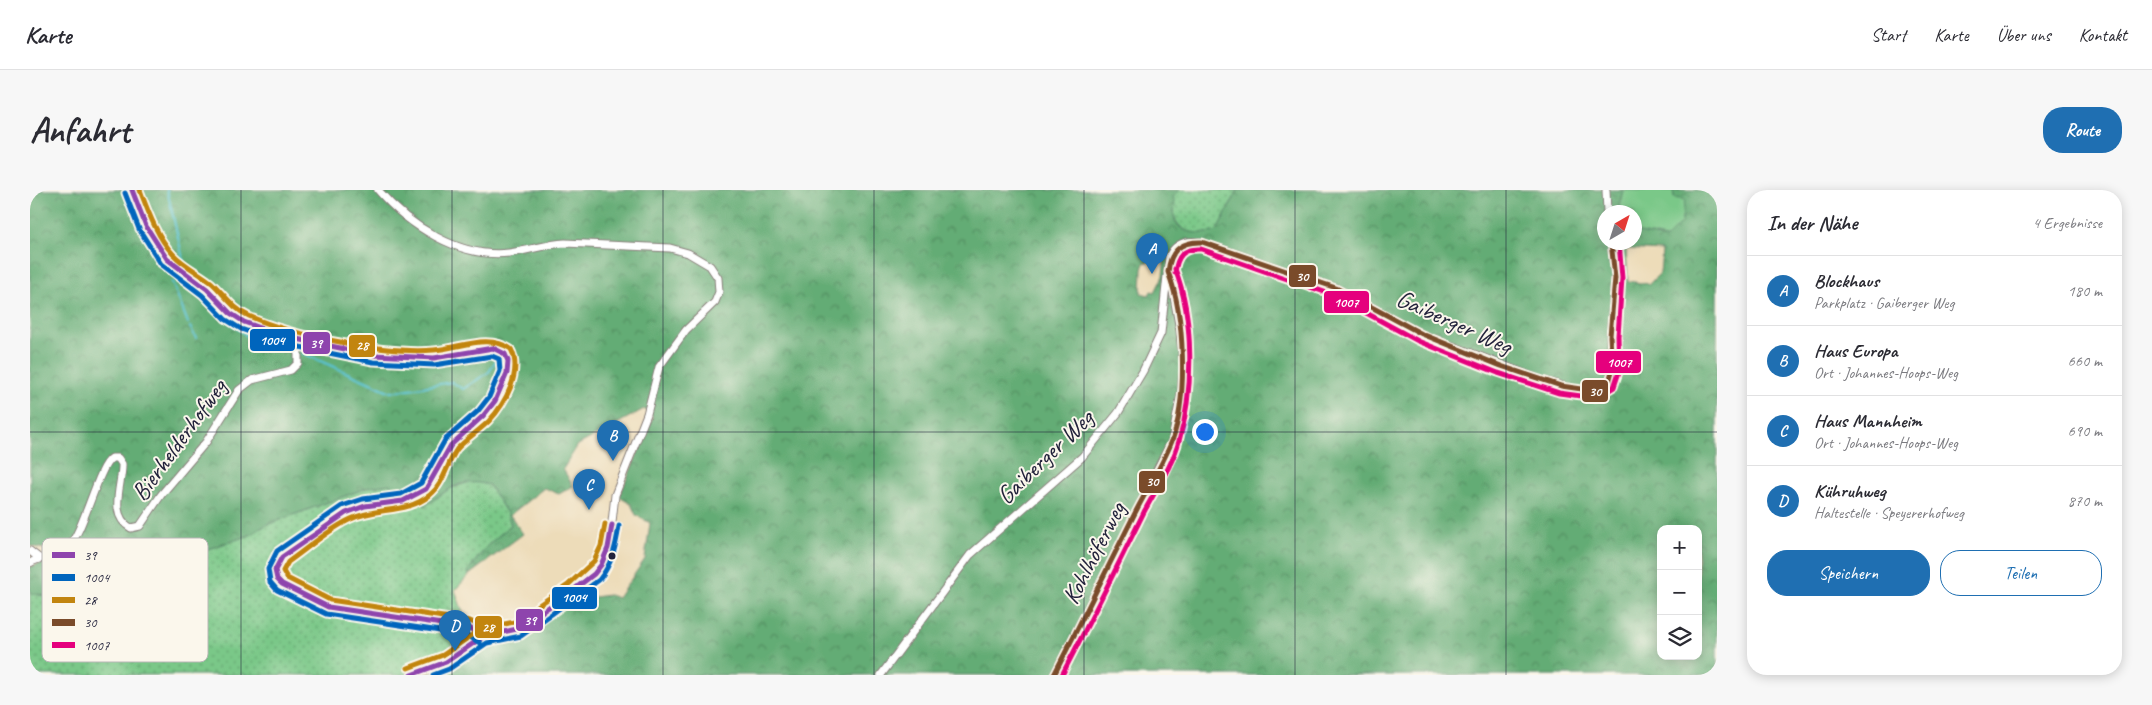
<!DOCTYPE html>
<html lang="de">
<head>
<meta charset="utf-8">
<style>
	:root { --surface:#fff; --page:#f7f7f7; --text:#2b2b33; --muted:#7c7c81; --line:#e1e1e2; --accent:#1f6fb2 }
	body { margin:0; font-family:Caveat,sans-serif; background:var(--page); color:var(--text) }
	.controls { position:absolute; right:15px; bottom:15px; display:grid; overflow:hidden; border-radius:10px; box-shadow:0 2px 12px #0003 }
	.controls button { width:45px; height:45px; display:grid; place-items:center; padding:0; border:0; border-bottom:1px solid var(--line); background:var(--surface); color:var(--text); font:25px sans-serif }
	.compass { position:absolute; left:1567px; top:15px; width:45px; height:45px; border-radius:50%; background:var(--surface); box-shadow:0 2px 12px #0003; rotate:39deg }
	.you { position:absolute; left:1174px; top:241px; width:18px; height:18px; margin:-12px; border:4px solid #fff; border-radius:50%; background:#1a73e8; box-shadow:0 0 0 8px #1a73e833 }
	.badge { display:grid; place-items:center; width:32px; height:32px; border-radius:50%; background:var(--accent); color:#fff; font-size:16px; font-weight:700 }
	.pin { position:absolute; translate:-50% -41px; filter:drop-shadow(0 1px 2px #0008) }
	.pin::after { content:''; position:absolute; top:26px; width:18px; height:15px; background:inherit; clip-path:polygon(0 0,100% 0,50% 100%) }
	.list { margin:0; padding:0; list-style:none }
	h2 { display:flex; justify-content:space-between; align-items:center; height:65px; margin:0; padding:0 20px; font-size:21px }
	h2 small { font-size:16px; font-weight:400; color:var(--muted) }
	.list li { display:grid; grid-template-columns:32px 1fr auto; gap:15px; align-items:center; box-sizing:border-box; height:70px; padding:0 20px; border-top:1px solid var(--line) }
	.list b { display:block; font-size:19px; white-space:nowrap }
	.list p { margin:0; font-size:16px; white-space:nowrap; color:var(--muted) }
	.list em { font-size:16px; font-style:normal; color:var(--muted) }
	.actions { display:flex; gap:10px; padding:15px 20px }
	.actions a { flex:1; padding:11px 0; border:1px solid var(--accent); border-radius:20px; text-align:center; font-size:18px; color:var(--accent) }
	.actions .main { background:var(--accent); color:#fff }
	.icon { flex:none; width:28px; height:28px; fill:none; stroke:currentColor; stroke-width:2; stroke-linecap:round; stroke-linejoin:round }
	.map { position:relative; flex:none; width:1687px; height:485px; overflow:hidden; border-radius:20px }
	header { display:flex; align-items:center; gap:30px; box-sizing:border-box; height:70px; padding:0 25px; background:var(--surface); border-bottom:1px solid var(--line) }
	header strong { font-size:24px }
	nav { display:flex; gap:28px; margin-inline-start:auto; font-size:18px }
	.intro { display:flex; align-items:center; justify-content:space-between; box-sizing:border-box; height:120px; padding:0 30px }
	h1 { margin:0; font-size:35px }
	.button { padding:12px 22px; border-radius:20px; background:var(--accent); color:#fff; font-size:18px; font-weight:700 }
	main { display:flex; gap:30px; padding:0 30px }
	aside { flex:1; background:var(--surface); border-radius:20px; box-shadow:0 2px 12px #0003 }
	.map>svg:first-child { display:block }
	.grass { fill:url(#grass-dots); stroke:#4e7562 }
	.forest { fill:url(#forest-crowns); stroke:#426758; fill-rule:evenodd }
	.pitch { fill:#7ac888; stroke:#4e7562 }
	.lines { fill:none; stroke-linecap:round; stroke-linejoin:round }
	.stream { stroke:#5ac4d5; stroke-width:2 }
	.minor-casing { stroke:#887f7a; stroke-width:9 }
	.minor { stroke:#fff; stroke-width:7 }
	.bus-1-casing { stroke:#fbf7ec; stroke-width:9 }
	.bus-2-casing { stroke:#fbf7ec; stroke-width:9 }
	.bus-3-casing { stroke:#fbf7ec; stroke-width:9 }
	.bus-4-casing { stroke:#fbf7ec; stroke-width:9 }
	.bus-5-casing { stroke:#fbf7ec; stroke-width:9 }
	.bus-1 { stroke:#8e44ad; stroke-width:5 }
	.bus-2 { stroke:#0065bd; stroke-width:5 }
	.bus-3 { stroke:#c2850f; stroke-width:5 }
	.bus-4 { stroke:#7a4b2a; stroke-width:5 }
	.bus-5 { stroke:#e5007d; stroke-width:5 }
	.grid { fill:none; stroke:#22223b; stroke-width:1; stroke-opacity:0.55 }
	.bus-dot { fill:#22223b; stroke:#fbf7ec; stroke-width:2 }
	.labels { text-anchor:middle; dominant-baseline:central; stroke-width:4; stroke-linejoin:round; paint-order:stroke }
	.street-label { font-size:25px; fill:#22223b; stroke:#fbf7ec }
	.key { fill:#fbf7ec; stroke:#bab7b7; stroke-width:1 }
	.key-label { font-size:14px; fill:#22223b }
	.line-badge { stroke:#fbf7ec; stroke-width:2 }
	.badge-label { font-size:14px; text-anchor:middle; font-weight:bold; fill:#fff }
</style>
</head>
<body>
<header>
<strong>Karte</strong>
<nav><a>Start</a><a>Karte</a><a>Über uns</a><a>Kontakt</a></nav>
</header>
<div class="intro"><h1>Anfahrt</h1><a class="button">Route</a></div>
<main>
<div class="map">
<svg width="1687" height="485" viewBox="0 0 1687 485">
	<defs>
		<pattern id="grass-dots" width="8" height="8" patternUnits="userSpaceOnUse" patternTransform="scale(1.25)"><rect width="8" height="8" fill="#7ac888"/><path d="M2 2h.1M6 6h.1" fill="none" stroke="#64a270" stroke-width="1.8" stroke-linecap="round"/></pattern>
		<pattern id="forest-crowns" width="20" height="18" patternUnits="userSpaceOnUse" patternTransform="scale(1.25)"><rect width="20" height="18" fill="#63ac74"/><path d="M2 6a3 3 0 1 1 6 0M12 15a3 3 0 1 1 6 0" fill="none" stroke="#518c60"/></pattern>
	</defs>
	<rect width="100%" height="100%" fill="#fbf7ec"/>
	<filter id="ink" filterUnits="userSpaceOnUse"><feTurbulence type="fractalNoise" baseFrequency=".02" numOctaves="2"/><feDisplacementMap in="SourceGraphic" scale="10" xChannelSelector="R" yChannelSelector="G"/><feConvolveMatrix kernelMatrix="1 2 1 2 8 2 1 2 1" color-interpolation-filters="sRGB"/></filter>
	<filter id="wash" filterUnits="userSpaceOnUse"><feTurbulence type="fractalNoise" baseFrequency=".0096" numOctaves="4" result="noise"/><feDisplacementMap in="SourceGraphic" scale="20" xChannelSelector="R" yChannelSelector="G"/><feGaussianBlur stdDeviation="1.12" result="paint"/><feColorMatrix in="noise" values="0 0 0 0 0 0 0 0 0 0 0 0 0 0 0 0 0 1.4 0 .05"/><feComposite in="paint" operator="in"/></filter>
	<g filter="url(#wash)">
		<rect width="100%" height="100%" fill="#eddcb9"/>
		<path class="grass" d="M1150 0H1208L1187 42C1173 45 1155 46 1146 31 1143 25 1144 15 1143 7Z
			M442 291 459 295 478 325 481 335 457 356 438 381 439 385 425 400 437 434 291 412 253 391C248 384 248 378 252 371L285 349 307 331 325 321 377 313 383 310H392L395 316 419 299Z
			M360 294 387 301C367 311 349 308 328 315 305 322 274 348 253 362L245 370 237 386 242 393 278 412 438 442 443 445V449L412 471 380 485H0V403L48 413 63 392 103 388 136 373 220 345 236 335 339 297Z"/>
		<path class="forest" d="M0 0H1150L1143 7C1146 14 1144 17 1144 23 1144 45 1172 45 1187 41L1208 0H1593L1588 22H1574V52H1604L1605 42 1636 48 1644 8 1643 0H1687V485H394L419 477 460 452 477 455 510 435 540 410 579 405 588 408 615 369 620 333 606 325 601 314 589 307 623 228 614 219 548 255 533 279 543 296 529 304 514 298 480 325 493 344 439 385 438 381 457 356 481 335 478 325 459 295C429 287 418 300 395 316L387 301 366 307 360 294 339 297 236 335 220 345 136 373 103 388 63 392 59 398 74 409 72 417 66 422 35 409 0 403V377L27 367 25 361 0 356ZM1596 59 1632 61 1630 83 1619 94 1598 91ZM1135 66 1133 86 1125 102 1121 101 1119 105 1111 103 1112 79 1114 73ZM1631 339H1668V466H1631Z"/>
		<path class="pitch" d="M1593 0H1643L1644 8 1655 10 1651 33 1636 48 1605 42 1604 22H1588Z"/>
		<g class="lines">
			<path class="stream" d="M137 0 155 78
				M142 92 158 133
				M164 96 187 122 217 146 263 162
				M160 137 166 148
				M272 163 361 202 422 192 433 199 459 182 469 165"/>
		</g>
	</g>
	<g filter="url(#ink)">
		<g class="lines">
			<defs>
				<path id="minor" d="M348 0C378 35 430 69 479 63 498 61 516 54 535 53L640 58 658 63 680 76 688 88 689 102 685 112 656 140 629 177 617 224 585 305 580 350 571 375 551 394 487 439 454 446 416 472 381 485
					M1576 0 1577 22
					M252 146 365 167 404 168 463 158 475 164 478 171 477 183 465 211 453 226 421 255 405 286 396 299 373 311 335 316 316 323 252 367 245 380 247 389 252 394 283 411 298 417 439 438 454 446
					M0 361 9 368
					M0 373C11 366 27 367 37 359 54 342 68 276 82 268H88L92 274C93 293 77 325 101 338L110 336 131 305 176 252 209 200 222 190 261 180 268 173V163L258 150 206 127 178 100 137 69 116 36 102 0
					M851 485 940 365 1052 267 1088 223 1113 181 1131 143 1139 67C1145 52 1158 50 1172 52L1306 98 1392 144 1509 189 1548 200 1566 201 1575 196 1581 187 1580 146 1585 88 1581 52
					M1024 485 1142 250 1151 204 1153 176 1150 141 1140 84"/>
			</defs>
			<use href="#minor" class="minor-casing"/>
			<use href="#minor" class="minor"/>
			<defs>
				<path id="bus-1" d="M102 0 116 36 137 69 177 99 200 123 214 132 252 146 344 165 404 168 463 158 475 164 478 171 477 183 465 211 453 226 421 255 396 299 373 311 335 316 316 323 252 367 245 380 247 389 252 394 298 417 439 438 454 446
					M381 485 416 472 454 446 487 439 542 401 564 384 571 375 578 358 582 335"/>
				<path id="bus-2" d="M95 3 109 39 131 74 172 105 195 129 211 139 250 153 343 172 404 175 462 166 469 169 470 181 459 207 448 221 415 250 391 293 371 304 333 309 312 316 247 361 238 379 240 392 247 400 296 424 437 445 450 453
					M403 485 419 479 457 453 491 446 569 390C582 374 586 356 589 336"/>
				<path id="bus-3" d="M110 0C118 21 127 47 143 64 154 76 170 83 182 93 194 104 203 119 219 126 263 146 356 164 404 160 430 158 458 143 481 159 493 182 475 214 459 231 449 241 436 249 427 259 417 273 414 294 400 305 377 324 347 317 321 329 299 339 278 358 258 372L253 381 257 388 300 410 440 431 458 439
					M378 478 413 465 451 439 484 432 538 395 564 371 571 356 575 334"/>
				<path id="bus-4" d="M1138 82C1140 61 1150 51 1172 52L1306 98 1392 144 1471 176 1531 196 1566 201 1579 192 1582 181 1580 146 1585 88 1581 52
					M1024 485C1051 432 1077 379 1104 325 1116 301 1132 276 1142 251 1158 207 1155 125 1138 82"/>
				<path id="bus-5" d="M1145 83C1147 66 1153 58 1171 59L1303 105 1388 151 1468 183 1529 203 1566 208 1584 197 1589 182 1588 146 1592 88 1589 52
					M1032 485C1060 431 1087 377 1114 322 1125 301 1143 274 1149 251 1164 202 1164 127 1145 79"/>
			</defs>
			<use href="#bus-1" class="bus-1-casing"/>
			<use href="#bus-2" class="bus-2-casing"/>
			<use href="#bus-3" class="bus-3-casing"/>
			<use href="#bus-4" class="bus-4-casing"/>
			<use href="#bus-5" class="bus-5-casing"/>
			<use href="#bus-1" class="bus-1"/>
			<use href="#bus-2" class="bus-2"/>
			<use href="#bus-3" class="bus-3"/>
			<use href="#bus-4" class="bus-4"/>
			<use href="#bus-5" class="bus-5"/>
		</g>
	</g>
	<path class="grid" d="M211 0V485M422 0V485M633 0V485M844 0V485M1054 0V485M1265 0V485M1476 0V485M0 242H1687"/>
	<circle class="bus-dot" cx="582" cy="366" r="4.5"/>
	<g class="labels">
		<g class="street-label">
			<text transform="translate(1424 132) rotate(24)">Gaiberger Weg</text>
			<text transform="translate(149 250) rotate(-54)">Bierhelderhofweg</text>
			<text transform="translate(1015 267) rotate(-44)">Gaiberger Weg</text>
			<text transform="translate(1064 363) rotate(-63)">Kohlhöferweg</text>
		</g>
	</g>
	<rect x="12" y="348" width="166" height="124" rx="8" class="key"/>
	<rect x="22" y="362" width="23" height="6" fill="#8e44ad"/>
	<rect x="22" y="384" width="23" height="7" fill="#0065bd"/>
	<rect x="22" y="407" width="23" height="6" fill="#c2850f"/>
	<rect x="22" y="429" width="23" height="7" fill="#7a4b2a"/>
	<rect x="22" y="452" width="23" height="6" fill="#e5007d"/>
	<g class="key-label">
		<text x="54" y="370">39</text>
		<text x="54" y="392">1004</text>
		<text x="54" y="415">28</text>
		<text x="54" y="437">30</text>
		<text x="54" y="460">1007</text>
	</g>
	<g class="line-badge">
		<rect x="1258" y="74" width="29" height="24" rx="5" fill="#7a4b2a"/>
		<rect x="1293" y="100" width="47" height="24" rx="5" fill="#e5007d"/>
		<rect x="219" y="138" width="47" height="24" rx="5" fill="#0065bd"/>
		<rect x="272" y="141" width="29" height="24" rx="5" fill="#8e44ad"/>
		<rect x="318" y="144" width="28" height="24" rx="5" fill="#c2850f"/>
		<rect x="1565" y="160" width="47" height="24" rx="5" fill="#e5007d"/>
		<rect x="1551" y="189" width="28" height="24" rx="5" fill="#7a4b2a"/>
		<rect x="1108" y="280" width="28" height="24" rx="5" fill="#7a4b2a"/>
		<rect x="521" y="396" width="47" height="24" rx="5" fill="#0065bd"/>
		<rect x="485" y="418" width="29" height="24" rx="5" fill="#8e44ad"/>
		<rect x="444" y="425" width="29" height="24" rx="5" fill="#c2850f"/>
	</g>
	<g class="badge-label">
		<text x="1272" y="91">30</text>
		<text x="1316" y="117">1007</text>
		<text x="242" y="155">1004</text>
		<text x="286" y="158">39</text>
		<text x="332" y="160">28</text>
		<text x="1589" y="177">1007</text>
		<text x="1565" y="206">30</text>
		<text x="1122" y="296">30</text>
		<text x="544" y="412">1004</text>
		<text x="500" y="435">39</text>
		<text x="458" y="442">28</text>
	</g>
</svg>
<div class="controls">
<button>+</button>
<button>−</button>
<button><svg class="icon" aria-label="layers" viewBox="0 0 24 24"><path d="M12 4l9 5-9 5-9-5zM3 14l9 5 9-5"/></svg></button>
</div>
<svg class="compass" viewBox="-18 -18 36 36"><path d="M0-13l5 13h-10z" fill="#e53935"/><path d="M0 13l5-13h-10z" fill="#7c7c81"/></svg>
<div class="you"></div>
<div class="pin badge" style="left:1122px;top:84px">A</div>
<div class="pin badge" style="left:583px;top:271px">B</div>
<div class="pin badge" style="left:559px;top:320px">C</div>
<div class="pin badge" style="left:425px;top:461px">D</div>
</div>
<aside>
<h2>In der Nähe<small>4 Ergebnisse</small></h2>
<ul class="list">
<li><span class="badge">A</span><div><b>Blockhaus</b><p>Parkplatz · Gaiberger Weg</p></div><em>180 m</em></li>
<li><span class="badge">B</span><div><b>Haus Europa</b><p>Ort · Johannes-Hoops-Weg</p></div><em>660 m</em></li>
<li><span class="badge">C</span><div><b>Haus Mannheim</b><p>Ort · Johannes-Hoops-Weg</p></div><em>690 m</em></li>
<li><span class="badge">D</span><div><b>Kühruhweg</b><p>Haltestelle · Speyererhofweg</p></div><em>870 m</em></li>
</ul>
<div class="actions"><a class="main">Speichern</a><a>Teilen</a></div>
</aside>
</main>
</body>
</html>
